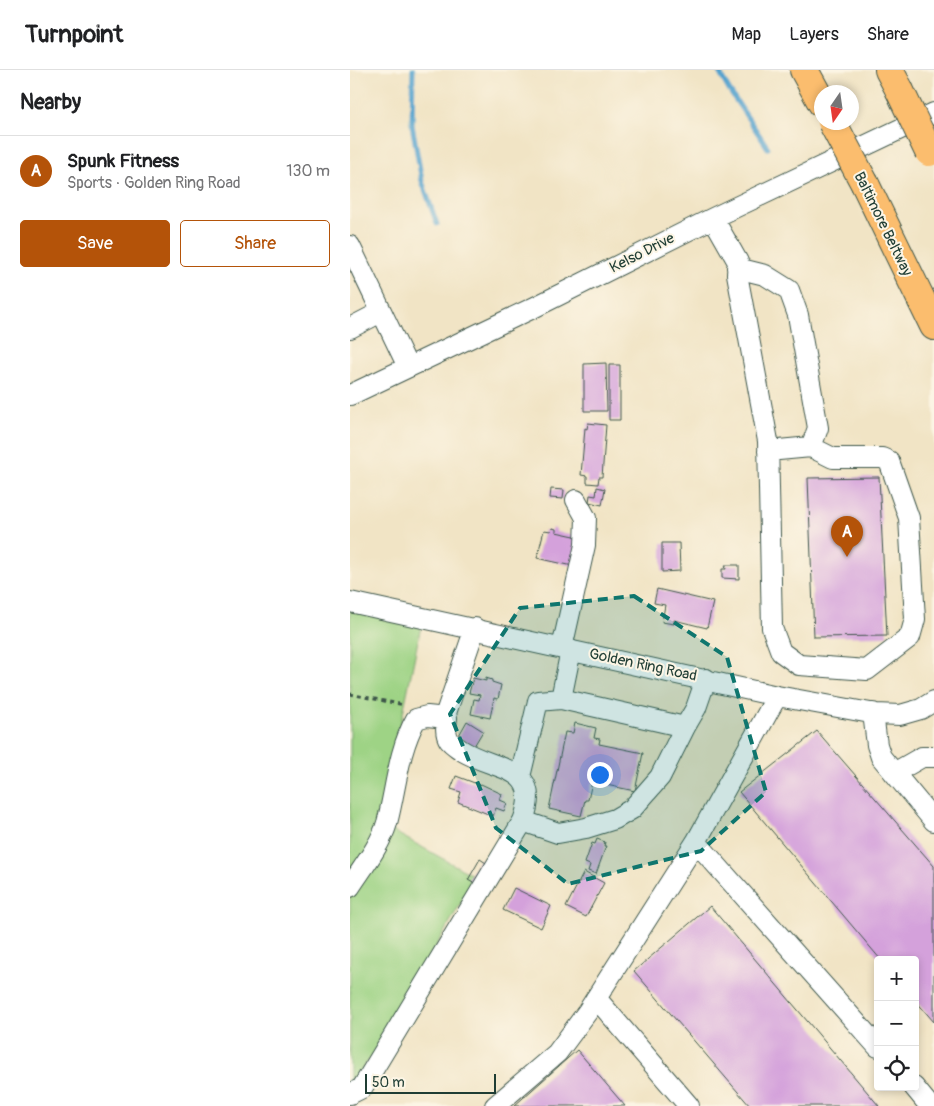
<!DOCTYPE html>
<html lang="en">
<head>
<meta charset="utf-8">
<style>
	:root { --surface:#fff; --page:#f6f6f6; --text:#202124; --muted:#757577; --line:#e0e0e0; --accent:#b45309 }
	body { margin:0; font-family:Pangolin,sans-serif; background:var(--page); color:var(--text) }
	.controls { position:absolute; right:15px; bottom:15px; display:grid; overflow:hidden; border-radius:5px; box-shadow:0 2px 8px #0003 }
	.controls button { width:45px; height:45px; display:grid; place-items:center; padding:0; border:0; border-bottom:1px solid var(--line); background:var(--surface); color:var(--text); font:25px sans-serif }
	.compass { position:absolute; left:464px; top:15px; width:45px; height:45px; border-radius:50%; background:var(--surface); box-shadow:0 2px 8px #0003; rotate:193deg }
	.scale { position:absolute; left:15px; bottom:12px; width:131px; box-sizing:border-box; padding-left:5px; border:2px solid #1f3d34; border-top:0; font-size:14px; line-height:18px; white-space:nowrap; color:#1f3d34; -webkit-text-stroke:4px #fcf5e5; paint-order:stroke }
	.you { position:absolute; left:249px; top:704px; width:18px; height:18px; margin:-12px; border:4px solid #fff; border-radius:50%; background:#1a73e8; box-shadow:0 0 0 8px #1a73e833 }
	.badge { display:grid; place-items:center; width:32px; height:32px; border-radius:50%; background:var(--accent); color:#fff; font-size:16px; font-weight:700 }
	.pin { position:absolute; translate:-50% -41px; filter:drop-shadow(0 1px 2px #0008) }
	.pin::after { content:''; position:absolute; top:26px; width:18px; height:15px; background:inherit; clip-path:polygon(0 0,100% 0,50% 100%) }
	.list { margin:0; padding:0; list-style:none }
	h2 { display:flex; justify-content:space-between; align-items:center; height:65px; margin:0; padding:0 20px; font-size:21px }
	h2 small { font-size:16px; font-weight:400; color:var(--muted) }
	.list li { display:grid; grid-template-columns:32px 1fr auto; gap:15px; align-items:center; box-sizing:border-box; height:70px; padding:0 20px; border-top:1px solid var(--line) }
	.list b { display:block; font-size:19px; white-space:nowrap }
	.list p { margin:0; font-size:16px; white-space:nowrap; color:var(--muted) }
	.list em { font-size:16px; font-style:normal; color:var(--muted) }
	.actions { display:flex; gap:10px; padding:15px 20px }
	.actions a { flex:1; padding:11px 0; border:1px solid var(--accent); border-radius:5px; text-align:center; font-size:18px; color:var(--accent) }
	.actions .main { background:var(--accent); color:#fff }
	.icon { flex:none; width:28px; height:28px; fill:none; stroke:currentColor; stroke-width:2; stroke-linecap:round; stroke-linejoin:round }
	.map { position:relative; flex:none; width:584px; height:1036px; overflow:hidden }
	header { display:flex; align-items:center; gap:30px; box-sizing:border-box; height:70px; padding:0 25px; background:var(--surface); border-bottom:1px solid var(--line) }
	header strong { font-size:24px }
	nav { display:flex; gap:28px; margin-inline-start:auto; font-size:18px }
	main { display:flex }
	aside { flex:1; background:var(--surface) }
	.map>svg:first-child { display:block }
	.green { fill:#9ed385; stroke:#5e885c }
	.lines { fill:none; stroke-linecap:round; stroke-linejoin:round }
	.stream { stroke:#55a3ce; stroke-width:5 }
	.building { fill:#d4a1db }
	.minor-casing { stroke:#3e564a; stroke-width:22 }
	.highway-casing { stroke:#3e564a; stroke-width:30 }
	.path { stroke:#3e564a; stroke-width:3; stroke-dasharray:4 4; stroke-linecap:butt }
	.minor { stroke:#fff; stroke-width:20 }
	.highway { stroke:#fbbd6e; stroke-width:28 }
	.highway-bridge-casing { stroke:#3e564a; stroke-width:30; stroke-linecap:butt }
	.highway-bridge { stroke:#fbbd6e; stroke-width:28 }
	.marked { fill:#0f766e; fill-opacity:0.2; stroke:#0f766e; stroke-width:4; stroke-dasharray:10 6; stroke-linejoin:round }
	.labels { text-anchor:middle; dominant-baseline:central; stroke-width:4; stroke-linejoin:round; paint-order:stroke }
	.street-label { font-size:15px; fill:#1f3d34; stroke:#fcf5e5 }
</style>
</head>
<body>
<header>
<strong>Turnpoint</strong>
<nav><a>Map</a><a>Layers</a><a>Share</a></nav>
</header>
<main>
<aside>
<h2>Nearby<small></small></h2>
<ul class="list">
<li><span class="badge">A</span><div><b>Spunk Fitness</b><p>Sports · Golden Ring Road</p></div><em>130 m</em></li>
</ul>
<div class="actions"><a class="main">Save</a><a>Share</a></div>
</aside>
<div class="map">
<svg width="584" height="1036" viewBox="0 0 584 1036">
	<rect width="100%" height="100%" fill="#fcf5e5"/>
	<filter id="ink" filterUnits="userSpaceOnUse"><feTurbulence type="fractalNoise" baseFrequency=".02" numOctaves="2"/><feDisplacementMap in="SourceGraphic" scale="10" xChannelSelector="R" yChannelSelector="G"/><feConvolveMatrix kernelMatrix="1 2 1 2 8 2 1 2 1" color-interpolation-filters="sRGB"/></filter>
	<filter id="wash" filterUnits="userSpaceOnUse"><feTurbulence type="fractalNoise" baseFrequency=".0096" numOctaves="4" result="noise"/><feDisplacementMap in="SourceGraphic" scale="20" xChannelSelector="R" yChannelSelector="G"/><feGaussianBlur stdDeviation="1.12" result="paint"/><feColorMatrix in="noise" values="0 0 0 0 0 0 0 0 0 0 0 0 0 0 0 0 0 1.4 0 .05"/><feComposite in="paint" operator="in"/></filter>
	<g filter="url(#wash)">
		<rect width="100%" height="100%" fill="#f1e4c5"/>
		<path class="green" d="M0 540 71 556 30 754 126 807 23 985 0 1013Z"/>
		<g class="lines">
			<path class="stream" d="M63 0 62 55 72 111 87 154
				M368 0 379 20 418 78"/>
		</g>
		<g id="blocks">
			<path class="building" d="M256 293 257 341H234V294Z
				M259 295H270V350H259Z
				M238 353 256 355 252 407H249L248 414 237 413V406L231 405 235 358 237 359Z
				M529 407 537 566 464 567 458 408Z
				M247 417 255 419 252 435 239 432 240 425 246 426Z
				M201 419 214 420 213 429 200 428Z
				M202 458 206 459V462L229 467 223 496 187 488 194 460 201 461Z
				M312 473H329L330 501 312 502Z
				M375 495H389V509L372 508V499H376Z
				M307 519 363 532 357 558 324 550V554L312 552 315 535 304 533Z
				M123 608 136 611V608L142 610V612L151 615 148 629 144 628 140 648 121 644 124 629 129 630 130 625 119 623Z
				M117 651 133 661 124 676 108 667Z
				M225 653 246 658 244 668 250 669 249 674 293 683 285 721 242 712 238 730H235L231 746 199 739 215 662 223 663Z
				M467 661 584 796V952L565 930V890H531L389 722Z
				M106 706 130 715 131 714 152 724 150 730 157 733 154 741 146 738 143 746 108 732 111 722 101 719Z
				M247 769 255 772 254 776H256L246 804 238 801 240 795 235 793 242 773 245 774Z
				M130 789 136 793 125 814 118 810Z
				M234 802 254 813 236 847 216 837Z
				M164 818 201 836 191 858 153 840Z
				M360 836 529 1036H400L284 901Z
				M227 980 275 1036H164Z"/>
		</g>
	</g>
	<g filter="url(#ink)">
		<use href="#blocks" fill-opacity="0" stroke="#3e564a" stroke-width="1"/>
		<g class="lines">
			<defs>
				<path id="minor" d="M363 148 388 192 387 204 418 371 422 558 431 582 449 595 517 600 560 567 565 549 559 448 539 391 532 388H483L461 377
					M0 176 58 297
					M387 198 415 205 439 220 448 245 468 358 461 377 418 381
					M0 258 31 242
					M0 325 185 237 363 148 584 43
					M0 532 427 626 526 644 550 645 571 639 584 631
					M212 578 235 475 236 448 226 430
					M221 580 211 629 335 657 346 638 356 609
					M523 643 527 675 531 687 584 751
					M97 648 96 643 125 558
					M544 703 572 687H584
					M170 707 188 631 211 629
					M173 751 208 763 236 758 265 749 282 739 310 707 335 657
					M346 772 528 977
					M0 817C13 797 30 776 37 753 46 719 48 681 66 649L77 646 97 648C96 656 95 664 99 670 102 674 107 677 111 680 145 702 194 694 173 751L12 1018 0 1024
					M246 928 339 1036
					M564 1017 578 1034
					M145 1036 207 983 238 941 346 772 427 626"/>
				<path id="highway" d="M454 0 472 33
					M539 0 549 19
					M515 114 584 256"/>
			</defs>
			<use href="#minor" class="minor-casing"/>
			<use href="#highway" class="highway-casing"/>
			<path class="path" d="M0 624 54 635"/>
			<use href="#minor" class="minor"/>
			<use href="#highway" class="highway"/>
			<defs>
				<path id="highway-bridge" d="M549 19 579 82
					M482 52 515 114"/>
			</defs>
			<use href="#highway-bridge" class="highway-bridge-casing"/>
			<use href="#highway-bridge" class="highway-bridge"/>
		</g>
	</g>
	<path class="marked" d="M284 526 377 587 416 722 351 781 218 814 146 758 100 644 170 538Z"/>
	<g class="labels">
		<g class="street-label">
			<text transform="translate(533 154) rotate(64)">Baltimore Beltway</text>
			<text transform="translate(292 183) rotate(-27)">Kelso Drive</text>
			<text transform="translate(293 595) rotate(12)">Golden Ring Road</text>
		</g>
	</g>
</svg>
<div class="controls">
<button>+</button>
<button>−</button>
<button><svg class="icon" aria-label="locate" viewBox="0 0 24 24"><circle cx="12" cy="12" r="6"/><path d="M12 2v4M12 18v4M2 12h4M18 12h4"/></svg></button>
</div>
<svg class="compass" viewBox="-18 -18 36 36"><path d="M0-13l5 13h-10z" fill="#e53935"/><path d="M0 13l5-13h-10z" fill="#757577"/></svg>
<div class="scale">50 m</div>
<div class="you"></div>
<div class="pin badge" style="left:497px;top:487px">A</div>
</div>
</main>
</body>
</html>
